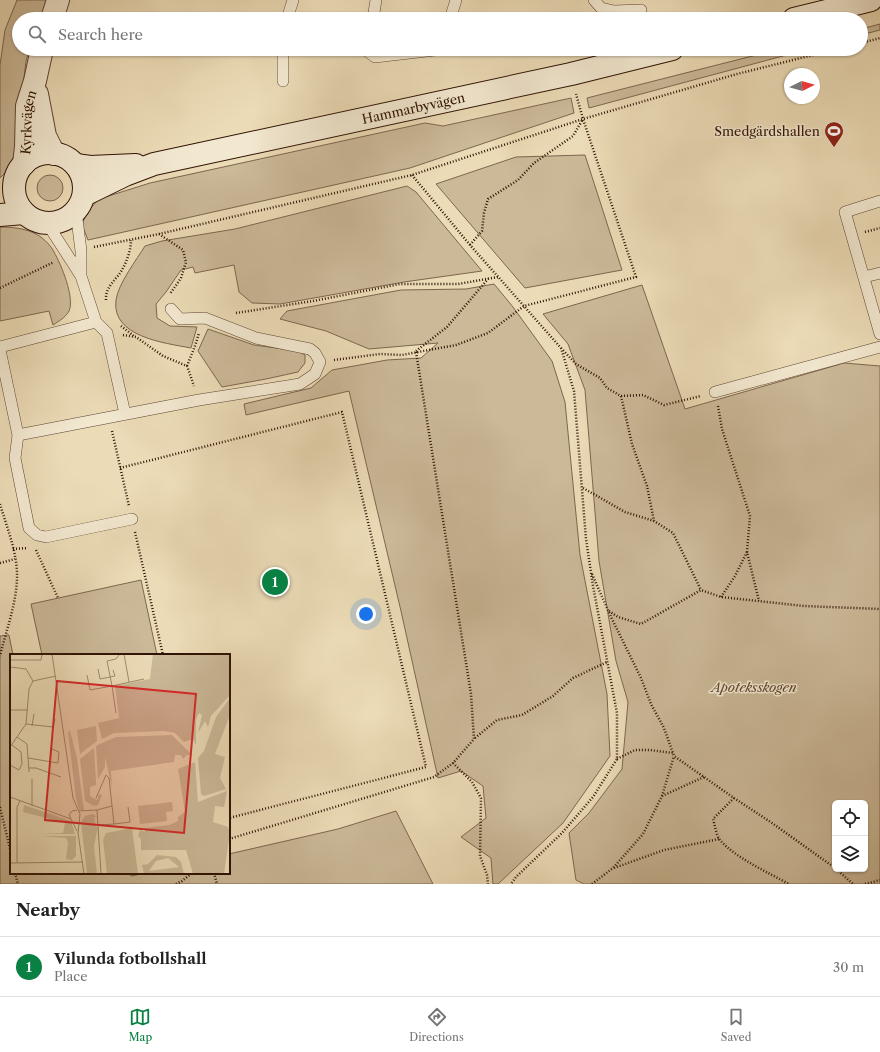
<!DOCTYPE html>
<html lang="en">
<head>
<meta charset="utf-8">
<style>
	:root { --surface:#fff; --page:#f2f2f2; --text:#222; --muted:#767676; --line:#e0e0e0; --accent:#0b8043 }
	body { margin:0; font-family:"Libre Caslon Text",serif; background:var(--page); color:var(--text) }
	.controls { position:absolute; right:12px; bottom:12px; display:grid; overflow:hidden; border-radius:6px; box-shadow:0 1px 3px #0004 }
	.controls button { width:36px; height:36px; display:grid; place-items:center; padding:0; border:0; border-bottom:1px solid var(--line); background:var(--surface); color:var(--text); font:20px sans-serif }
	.compass { position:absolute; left:784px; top:68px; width:36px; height:36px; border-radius:50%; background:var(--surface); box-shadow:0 1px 3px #0004; rotate:85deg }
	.you { position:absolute; left:366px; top:614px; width:14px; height:14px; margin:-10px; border:3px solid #fff; border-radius:50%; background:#1a73e8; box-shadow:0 0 0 6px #1a73e833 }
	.badge { display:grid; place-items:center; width:26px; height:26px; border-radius:50%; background:var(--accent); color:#fff; font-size:13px; font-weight:700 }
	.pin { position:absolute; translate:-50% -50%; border:2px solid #fff; box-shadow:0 1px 4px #0006 }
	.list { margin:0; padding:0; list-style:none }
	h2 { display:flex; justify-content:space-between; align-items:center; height:52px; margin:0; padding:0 16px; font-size:17px }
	h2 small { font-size:13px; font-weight:400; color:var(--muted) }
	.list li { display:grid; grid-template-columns:26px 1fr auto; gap:12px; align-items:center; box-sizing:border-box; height:60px; padding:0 16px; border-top:1px solid var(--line) }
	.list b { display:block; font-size:15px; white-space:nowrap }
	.list p { margin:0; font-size:13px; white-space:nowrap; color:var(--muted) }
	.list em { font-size:13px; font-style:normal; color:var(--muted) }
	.icon { flex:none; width:22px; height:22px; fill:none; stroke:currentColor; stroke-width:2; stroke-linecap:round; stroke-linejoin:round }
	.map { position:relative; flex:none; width:880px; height:884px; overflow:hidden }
	.search { position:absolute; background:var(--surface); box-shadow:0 1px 3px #0004; left:12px; right:12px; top:12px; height:44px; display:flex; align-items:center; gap:10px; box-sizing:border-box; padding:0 14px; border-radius:22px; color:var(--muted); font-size:15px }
	.sheet { height:112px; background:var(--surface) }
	nav { display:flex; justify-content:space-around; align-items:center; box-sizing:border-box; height:56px; border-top:1px solid var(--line); background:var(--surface); font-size:11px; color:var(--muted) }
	nav a { display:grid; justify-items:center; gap:2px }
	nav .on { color:var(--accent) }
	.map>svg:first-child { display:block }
	.green { fill:#cbb998; stroke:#7e664e; fill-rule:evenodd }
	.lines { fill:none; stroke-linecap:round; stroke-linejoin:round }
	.lane-casing { stroke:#5f4430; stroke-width:12 }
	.street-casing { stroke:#5f4430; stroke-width:24 }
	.secondary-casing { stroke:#301204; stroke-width:24 }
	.path { stroke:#301204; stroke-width:2.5; stroke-dasharray:1 2; stroke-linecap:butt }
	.lane { stroke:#f2e8d0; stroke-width:11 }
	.street { stroke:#f2e8d0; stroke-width:22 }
	.secondary { stroke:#f2e8d0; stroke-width:22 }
	.labels { text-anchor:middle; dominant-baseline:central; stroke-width:3; stroke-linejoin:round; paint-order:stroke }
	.street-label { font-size:13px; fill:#301204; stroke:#f2e8d0 }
	.poi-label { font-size:13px; fill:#301204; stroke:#f2e8d0; text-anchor:end }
	.park-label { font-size:13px; font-style:italic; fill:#5e4430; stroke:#f2e8d0 }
	.inset-road { fill:none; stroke:#a08b6f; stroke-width:1 }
	.view { fill:#d62828; fill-opacity:0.15; stroke:#d62828; stroke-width:2 }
	.inset-edge { fill:none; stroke:#301204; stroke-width:2 }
</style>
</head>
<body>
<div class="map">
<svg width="880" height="884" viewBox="0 0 880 884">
	<rect width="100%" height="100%" fill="#ebdbb6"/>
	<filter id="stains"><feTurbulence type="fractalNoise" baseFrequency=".005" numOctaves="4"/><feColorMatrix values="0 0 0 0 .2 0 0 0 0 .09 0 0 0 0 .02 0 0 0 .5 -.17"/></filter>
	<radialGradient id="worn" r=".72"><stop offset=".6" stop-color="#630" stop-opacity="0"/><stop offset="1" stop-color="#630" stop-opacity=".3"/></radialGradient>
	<path class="green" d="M17 0H47L41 19H19V49H30L26 61 14 164 0 178V65L5 30Z
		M880 24V30L861 35V29Z
		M780 49H809L589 108 587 98Z
		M571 98 574 113 410 168 88 240 82 225 86 213 99 199 150 183 425 123 443 126Z
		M585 155 622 270 525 288 436 184 516 157Z
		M37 188a13 13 0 1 1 26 0a13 13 0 1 1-26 0Z
		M407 186 416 192 482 271 404 282 280 304 252 303 239 292 234 265 195 273 193 267 181 270 166 292 156 304 157 318 170 326 197 327 191 348C165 343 111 337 116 300 118 284 137 259 145 246L162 241 235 229Z
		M0 227C11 227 23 228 34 233 41 236 50 244 54 252 61 264 75 298 69 311 65 318 59 321 53 325L49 311 0 321Z
		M494 284 513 307 552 361 565 402 580 555 607 694 610 756 563 823 498 884H493L491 858 461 837 486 818 483 786 461 771 438 778 401 611 349 391 246 415 244 404 311 388 332 370 387 360 421 358 438 343 369 349 326 331 280 319 287 311 401 290 466 289Z
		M642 285 685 409 844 363 880 366V884H584L576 880 569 833 589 813 622 769 628 702 616 661 599 561 585 390 568 344 543 314ZM835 803H865V869H835Z
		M208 329 254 345 298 351 305 355V363L298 372 266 379 222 387 198 351Z
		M141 580 157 655H42L31 604Z
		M9 635 13 655H11V873H128L131 876 146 873H229V854L338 829 396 811 433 884H0V636Z"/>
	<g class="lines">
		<defs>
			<path id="lane" d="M594 0 601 8 614 11 641 10
				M287 19 293 0
				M373 19 376 0
				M450 19 456 0
				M367 49V51L375 57 435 50 437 49
				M283 81V49
				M880 201 845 212 880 334
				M76 211 81 251V275
				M864 277 880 273
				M96 322 107 333 125 414
				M0 347 96 322 81 276 52 231 49 223
				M0 350 18 435 199 400 300 384 315 374 320 362 315 353 310 349 256 338 205 318 180 319 171 309
				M715 392 880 347
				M18 435 15 458 29 528 37 535 46 537 132 519"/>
			<g id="street">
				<path d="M52 19 58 0"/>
				<path d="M37 94 45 136 54 154"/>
				<path id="s1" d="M24 164 26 147 27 106 35 81 42 49"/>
			</g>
			<g id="secondary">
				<path d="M794 19 871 0"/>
				<circle cx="49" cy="188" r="35"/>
				<path d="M76 165 90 167 136 165"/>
				<path id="s2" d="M84 195 125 175 154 164 571 74 672 49"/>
				<path d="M0 215 24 213"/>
			</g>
		</defs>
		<use href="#lane" class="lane-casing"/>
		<use href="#street" class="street-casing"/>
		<use href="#secondary" class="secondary-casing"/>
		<path class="path" d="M861 43 880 38
			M412 175 470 245 561 348 574 391 586 539 593 586 617 713V759L593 797 562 833 516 877 511 884
			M865 232 880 228
			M159 234 183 250 186 262 181 278 170 294
			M470 245 482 231 484 213 488 199 518 180 534 163 573 136 583 119
			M94 247 159 234 412 175 583 119 737 74 837 49
			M0 288 54 262
			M106 300C105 287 116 280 122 270 127 261 131 250 131 240
			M236 313 313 301 400 284H458L498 277
			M121 326 134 336
			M123 335 136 337 163 356 187 366 194 386
			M561 348 576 364 600 378 607 388 621 396 643 395 664 405 701 396
			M416 351 447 327 488 279
			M334 360 380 354 402 355 456 345 488 333 524 306 636 277 583 119 576 94
			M187 366 195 346 199 333
			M621 396 632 444 647 486 654 521 673 533 701 590
			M718 406 722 429 750 516 747 552 759 601
			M112 431 129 506
			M120 468 342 412 426 767 229 818
			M583 488 625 512 654 521
			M0 504C7 528 18 554 17 579 16 605 6 631 0 656
			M135 532 163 655
			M13 549 28 548
			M36 550 58 598
			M0 563 15 559
			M592 574 611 617 641 678 651 704 664 728 674 756 734 798 772 823 835 868
			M721 597 735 576 747 552
			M609 611 618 617 641 624 701 590 721 597 804 606 880 609
			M475 738 497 720 522 715 553 696 573 678 607 662
			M617 759 635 750H650L673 753
			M453 763 472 782 481 798 480 856 487 875 488 884
			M662 796 704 777
			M734 798 713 819C715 825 716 835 720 840 734 857 769 873 789 884
			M0 807 11 853
			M229 839 434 777 453 763 474 739 471 694 416 352
			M614 868 664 850 719 839
			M836 869 853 884
			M15 873 18 884
			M214 873 217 884
			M176 884 182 881 192 873
			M592 884 613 868 643 834 662 796 674 756
			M865 884 880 880"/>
		<use href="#lane" class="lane"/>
		<use href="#street" class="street"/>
		<use href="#secondary" class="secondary"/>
	</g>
	<defs>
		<symbol id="stadium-pin" viewBox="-11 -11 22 30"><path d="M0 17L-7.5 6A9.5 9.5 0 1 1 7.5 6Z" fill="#8f2418" stroke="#f2e8d0"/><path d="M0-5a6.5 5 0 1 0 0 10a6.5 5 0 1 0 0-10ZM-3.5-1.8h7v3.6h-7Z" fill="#fff"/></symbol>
	</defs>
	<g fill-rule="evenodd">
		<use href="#stadium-pin" x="823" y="120" width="22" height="30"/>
	</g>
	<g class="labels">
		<g class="street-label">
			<text stroke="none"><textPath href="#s2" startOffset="342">Hammarbyvägen</textPath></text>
			<text stroke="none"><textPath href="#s1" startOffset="42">Kyrkvägen</textPath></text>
		</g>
		<g class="poi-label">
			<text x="820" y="131">Smedgärdshallen</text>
		</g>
		<g class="park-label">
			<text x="754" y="687">Apoteksskogen</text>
		</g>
	</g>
	<g transform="translate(10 654)">
		<rect width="220" height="220" fill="#ebdbb6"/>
		<path d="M143 0H220V41L201 62 198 73 195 67 188 79 192 61 189 59 186 66V91L183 85 174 88 165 79 154 77 104 79 92 85 88 69 109 64 105 32 140 25ZM220 44V61L205 100 215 103 210 124 216 135 194 142 191 140 188 104 194 97 206 63ZM86 72 87 87 70 100 67 76ZM60 77 67 104 74 156H69L66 145 58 78ZM162 81 182 101H177L173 105 171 101H165L164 108 101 117 102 134 95 103V113L88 125 86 92 90 90 106 83ZM84 94 86 127V131L80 133V142L87 146 89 140 92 141 88 151 84 152 75 147 70 105ZM185 108 188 148 217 137 214 153 205 152 203 168 218 173 220 179 214 220H183L176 196H131V185L128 182 130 176 135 178V174L159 171 168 167V163L175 158 168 115ZM162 148 163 157 156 158 157 167 130 170 128 152ZM14 151 61 167 65 180H32L53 179 55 169 13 158ZM83 160 87 163H84L86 173H88L84 192 87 220H77L71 168 75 162ZM122 174 128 220H97L93 186 96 179ZM32 182H66V202L62 206 56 205 58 188 56 184ZM147 201 166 203 171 208 174 220H134L132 211 138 210ZM158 204 169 213 139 217 146 207Z" fill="#cbb998" fill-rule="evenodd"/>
		<path class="inset-road" d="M42 0 63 144 70 160 68 179 74 220M114 0 119 28M109 1 106 5 97 7 102 32 134 25M0 6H31L32 0M0 13 16 15 23 27 19 35 16 70 0 93M88 15 90 25 105 22 103 16M77 21 80 36 102 32 106 59M23 27 46 22M0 56H18M16 70 43 73 45 65M22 72 24 60M7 83 17 90 19 118M18 104 48 109 49 98 40 94M0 111 9 116 12 110 11 98 2 91M19 114H26L51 123M22 125V152M0 143 61 165M86 144 96 121 99 124 104 170 89 171M67 156 62 157 59 161 67 177M87 156 102 152M69 157 87 156 91 220M104 170 120 168 118 153M0 209 73 208M7 209V153L10 147"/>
		<path class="view" d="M47 27 186 40 174 179 35 166Z"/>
		<rect width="220" height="220" class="inset-edge"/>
	</g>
	<rect width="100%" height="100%" filter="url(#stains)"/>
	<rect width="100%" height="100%" fill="url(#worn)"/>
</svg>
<div class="controls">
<button><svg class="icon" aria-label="locate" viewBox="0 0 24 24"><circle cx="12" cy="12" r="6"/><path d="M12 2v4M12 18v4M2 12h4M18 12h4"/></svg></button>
<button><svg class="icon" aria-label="layers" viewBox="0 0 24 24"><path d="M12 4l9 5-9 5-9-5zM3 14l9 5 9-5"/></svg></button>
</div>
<svg class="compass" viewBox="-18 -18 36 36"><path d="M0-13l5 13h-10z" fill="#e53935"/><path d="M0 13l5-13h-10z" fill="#767676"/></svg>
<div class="you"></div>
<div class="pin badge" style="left:275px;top:582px">1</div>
<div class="search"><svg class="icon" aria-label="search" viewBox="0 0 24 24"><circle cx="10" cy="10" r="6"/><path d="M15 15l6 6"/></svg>Search here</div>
</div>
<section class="sheet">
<h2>Nearby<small></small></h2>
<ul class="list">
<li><span class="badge">1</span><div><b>Vilunda fotbollshall</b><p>Place</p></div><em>30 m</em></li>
</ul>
</section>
<nav>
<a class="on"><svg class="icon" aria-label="map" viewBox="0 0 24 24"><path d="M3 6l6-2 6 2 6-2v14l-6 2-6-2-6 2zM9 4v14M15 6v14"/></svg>Map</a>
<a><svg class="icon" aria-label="directions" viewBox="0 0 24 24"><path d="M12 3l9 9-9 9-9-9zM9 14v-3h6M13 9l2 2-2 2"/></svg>Directions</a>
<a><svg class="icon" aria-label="saved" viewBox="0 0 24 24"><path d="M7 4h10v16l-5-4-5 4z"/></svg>Saved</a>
</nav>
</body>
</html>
